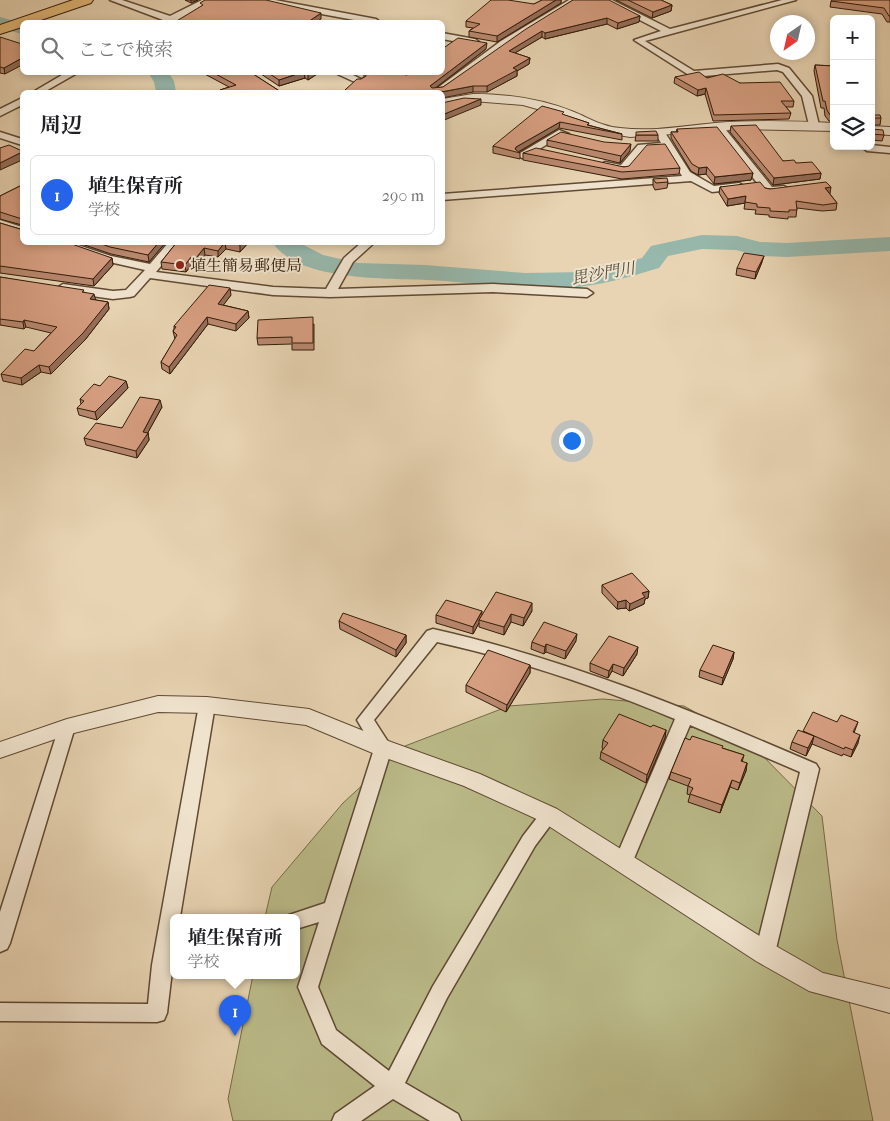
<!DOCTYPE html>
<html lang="ja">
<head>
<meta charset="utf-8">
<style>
	:root { --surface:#fff; --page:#f6f6f6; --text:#202124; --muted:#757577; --line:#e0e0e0; --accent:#2563eb }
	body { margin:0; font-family:"IM FELL French Canon","Noto Serif JP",serif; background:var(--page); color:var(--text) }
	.controls { position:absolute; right:15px; top:15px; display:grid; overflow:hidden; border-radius:8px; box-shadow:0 2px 8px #0003 }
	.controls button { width:45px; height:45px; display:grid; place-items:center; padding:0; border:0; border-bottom:1px solid var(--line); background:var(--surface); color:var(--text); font:25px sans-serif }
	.compass { position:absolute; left:770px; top:15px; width:45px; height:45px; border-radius:50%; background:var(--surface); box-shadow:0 2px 8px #0003; rotate:214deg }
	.you { position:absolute; left:571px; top:440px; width:18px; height:18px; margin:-12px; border:4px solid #fff; border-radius:50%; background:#1a73e8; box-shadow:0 0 0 8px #1a73e833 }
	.badge { display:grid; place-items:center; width:32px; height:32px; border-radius:50%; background:var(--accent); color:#fff; font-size:16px; font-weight:700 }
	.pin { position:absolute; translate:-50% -41px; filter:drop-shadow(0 1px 2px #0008) }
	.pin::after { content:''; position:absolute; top:26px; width:18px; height:15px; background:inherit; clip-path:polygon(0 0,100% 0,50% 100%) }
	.popup { position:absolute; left:170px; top:914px; width:130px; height:65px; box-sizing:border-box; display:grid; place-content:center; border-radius:8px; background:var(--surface); filter:drop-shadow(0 1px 4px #0005); font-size:16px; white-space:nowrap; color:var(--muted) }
	.popup b { font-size:19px; color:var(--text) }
	.popup::after { content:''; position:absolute; left:50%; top:100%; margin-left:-10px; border:10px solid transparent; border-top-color:var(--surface) }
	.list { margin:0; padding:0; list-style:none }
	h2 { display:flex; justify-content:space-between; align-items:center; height:65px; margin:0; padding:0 20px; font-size:21px }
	h2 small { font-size:16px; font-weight:400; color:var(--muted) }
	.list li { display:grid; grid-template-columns:32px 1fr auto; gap:15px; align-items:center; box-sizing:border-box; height:80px; margin:0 10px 10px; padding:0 10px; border:1px solid var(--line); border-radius:8px }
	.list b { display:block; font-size:19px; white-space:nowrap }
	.list p { margin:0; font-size:16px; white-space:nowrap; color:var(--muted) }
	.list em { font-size:16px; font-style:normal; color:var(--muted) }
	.icon { flex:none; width:28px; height:28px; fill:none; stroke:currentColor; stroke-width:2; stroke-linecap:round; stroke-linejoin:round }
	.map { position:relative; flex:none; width:890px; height:1121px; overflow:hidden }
	.search { position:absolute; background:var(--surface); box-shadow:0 2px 8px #0003; left:20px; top:20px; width:425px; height:55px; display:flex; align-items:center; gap:12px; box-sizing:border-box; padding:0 18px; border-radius:8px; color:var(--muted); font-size:19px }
	.panel { position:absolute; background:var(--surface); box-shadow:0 2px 8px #0003; left:20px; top:90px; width:425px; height:155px; border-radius:8px }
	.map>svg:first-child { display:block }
	.green { fill:#bbbb89; stroke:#776c48 }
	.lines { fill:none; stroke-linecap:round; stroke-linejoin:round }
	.river { fill:#97b8ac; fill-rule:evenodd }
	.minor-casing { stroke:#604a33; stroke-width:3 }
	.tertiary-casing { stroke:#604a33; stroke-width:2 }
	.primary-casing { stroke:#331c08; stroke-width:2 }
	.minor { fill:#f0e3ce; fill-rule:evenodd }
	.tertiary { fill:#f0e3ce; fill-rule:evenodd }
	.primary { fill:#e4ba7a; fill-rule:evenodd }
	.wall { fill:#b98970; stroke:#331c08 }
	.shaded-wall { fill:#966f5b; stroke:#331c08 }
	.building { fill:#d79f82; stroke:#331c08 }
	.poi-dot { fill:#8f2418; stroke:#f0e3ce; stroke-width:2 }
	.labels { text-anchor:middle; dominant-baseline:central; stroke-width:4; stroke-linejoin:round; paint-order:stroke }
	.far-poi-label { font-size:16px; fill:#331c08; stroke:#f0e3ce; text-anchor:start }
	.far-water-label { font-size:16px; font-style:italic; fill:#514b39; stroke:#f0e3ce }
</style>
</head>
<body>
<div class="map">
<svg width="890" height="1121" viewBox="0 0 890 1121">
	<rect width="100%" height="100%" fill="#e8d4b3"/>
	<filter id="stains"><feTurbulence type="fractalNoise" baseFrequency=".004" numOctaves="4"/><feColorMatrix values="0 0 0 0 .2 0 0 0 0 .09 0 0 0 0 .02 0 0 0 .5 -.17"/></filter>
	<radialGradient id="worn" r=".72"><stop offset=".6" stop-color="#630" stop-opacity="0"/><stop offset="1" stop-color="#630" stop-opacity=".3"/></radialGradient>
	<path class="green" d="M603 699 684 706 750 743 822 816 837 940 873 1121H233L228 1099 253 975H296V917H265L272 887 343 803 405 746 509 706Z"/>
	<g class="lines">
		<path class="river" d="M0 17 22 23V34L0 28Z
			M148 72H168L174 81 176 92H156L154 82Z
			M702 235 737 236 760 242 787 243 890 237V251L787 257 759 256 736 250 702 249 668 256 659 268C629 277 599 286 567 288 526 291 485 284 445 281 399 277 301 285 272 242H298L323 255 358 263 425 265 525 273 585 272 642 258 651 246Z"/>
		<defs>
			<path id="minor" d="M110 0H122L170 16 202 0H212L175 22H162L163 20Z
				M258 0H275L376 19 380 22H365L262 3Z
				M569 0H579L525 33 442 92H432L501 41Z
				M601 0H612L670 29 782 0H796L645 41 694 71 778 64 789 68 812 96 819 125 814 128 809 125 802 96 783 72 777 70 692 77 634 40 661 31Z
				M442 33 475 39 479 42 475 45 442 39Z
				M67 72H79L44 92H33Z
				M333 72H347L365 81 360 84 357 83Z
				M22 98V105L0 116V109Z
				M718 124 722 125 772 187 784 186 789 189 788 191 765 193 713 127Z
				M559 130 569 134 568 136H561L526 157 522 158 517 155Z
				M660 130 664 131 690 172 714 186 739 183 744 186 739 189 712 192 691 181 442 200V194L682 176 665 149 645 150 627 171 601 167 600 165 605 162 621 165 638 145 661 143 655 133Z
				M0 132 22 139V145L0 138Z
				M871 145 890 147V153L867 151 860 146Z
				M0 220 22 227V234L0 227Z
				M51 242H69L111 256 150 264 169 242H181L156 272 273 287 326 289 344 258 362 242H375L353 262 338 289 493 284 587 289 593 293 587 297 493 292 330 297 273 295 150 278 134 296 130 297 113 299 63 292 57 288 63 284 113 291 126 290 145 270 105 261Z
				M433 629C566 659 691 710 816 764L819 769 775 953 772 959 765 962 758 959 755 953 800 772 690 725 630 868 623 870 616 868 614 862 675 719C598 687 519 660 437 642L374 720 392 748 318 987 336 1030 389 1071 433 986 523 836 543 810 549 808 555 810 558 815 535 846 447 998 405 1083 458 1114 461 1121H430L393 1099 361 1121H332L335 1114 375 1086 322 1044 298 987 319 922 296 929V917H288L289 915 325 903 374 749 357 720 427 631Z
				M207 699 213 701 215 705 180 917H174V954L167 1013 164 1020 157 1022 0 1021V1003L148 1004 152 965 199 705 201 701Z
				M67 720 73 722 75 727 10 943 7 949 0 952V912L59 727 61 722Z"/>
			<path id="tertiary" d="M473 94C507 94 542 99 574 112 589 118 603 127 620 128 652 132 684 126 715 123 755 120 794 121 834 123V131L745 129 630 137 601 132 565 117 523 105 473 101 442 107V99Z
				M871 126 890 127V135L871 134Z
				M158 696 207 697 309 709 391 742 480 774 557 809 774 945 823 973 890 989V1013L809 991 756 961 541 821 464 786 375 754 306 725 207 713 158 712 70 734 0 758V742L67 719Z"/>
			<path id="primary" d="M73 0H93L91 3 35 22H22V27L0 34V25Z"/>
		</defs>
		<use href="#minor" class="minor-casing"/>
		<use href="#tertiary" class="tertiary-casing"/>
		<use href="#primary" class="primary-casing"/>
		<use href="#minor" class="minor"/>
		<use href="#tertiary" class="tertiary"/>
		<use href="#primary" class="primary"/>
	</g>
	<path class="wall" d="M185 0H198L191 3Z
		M542 0H561V3L497 42 469 37V31L473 28 466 27V21L534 4Z
		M573 0 640 16 639 22 617 29 607 24 545 39 542 37 515 53 530 58 529 64 517 71V76L487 92H345V90L364 77V72L407 75 486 49 436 88 443 87Z
		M616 0H661L672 5 671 11 652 18Z
		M890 0V22H887L882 14 830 7 831 1Z
		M0 37 5 74 0 73Z
		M815 65 834 66V122L829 121 825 116 824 108H821L814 71Z
		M201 72H250L281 92H220V90L229 87Z
		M258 72H320L308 80 305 78 279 86Z
		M675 77 707 78 740 83 794 101 793 107H786L791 113 789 119 713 121 705 94 697 96 674 83Z
		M871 111 872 115 881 118 880 125H871Z
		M564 115 589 123 588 125 622 134V140L559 128 519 152 520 153V159L493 153V146Z
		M731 126 783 161 796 163 821 173 820 179 773 185 730 132Z
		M677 129 753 173 751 180 714 184 706 174 698 175 691 171 671 138V132H676Z
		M871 129 884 135 882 141 871 140Z
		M636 135H658V141H635Z
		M547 140 630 151 620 163 547 146Z
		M523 153 624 167 680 168 679 174 622 179 523 160Z
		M653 179 668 182 667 188 655 190 653 186Z
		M22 185V242L112 258 113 265 94 286 0 273V223L20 229 22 227V225L0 219V196Z
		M720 187 765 188 770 189 830 194 837 203 836 210 822 211 797 208 796 217H788V219L769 217V215L755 214 756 210 744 209 745 203 727 206 719 193Z
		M76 242H166L149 262 111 254Z
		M177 242H249L240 252 226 249 218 257 205 255 197 265 192 264 186 272 162 269 161 262Z
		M762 262 755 279 736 275 737 268Z
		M0 277 84 292 96 300 108 302 109 309 85 340 51 374 41 372 22 385 3 381 1 374 34 351 51 333 26 327 24 329 0 325Z
		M231 295 223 305 248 311 249 318 236 331 208 324 170 374 162 369 161 362 175 339 173 331 174 329V326Z
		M314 324V350H292V344L258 345 257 338Z
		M126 381 128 388 97 420 79 415 77 408 81 404 80 399 100 386Z
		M162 407 148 432 149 440 137 458 86 445 84 438 122 428Z
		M602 585 649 591 648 598 645 599 644 604 629 611 626 608 617 609 602 593Z
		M532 611 523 626 511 622 504 635 479 627V623L473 634 436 623V615H482Z
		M339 621 406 635V643L396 657 340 629Z
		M576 641 565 659 546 652 544 654 531 649 532 642Z
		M734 652 733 659 722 685 699 677 700 670Z
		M637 654 623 676 612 671 608 678 590 671V663Z
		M530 665V673L506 712 466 692V685Z
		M837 722H858L854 733 858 743 851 757 843 754 842 756 812 744 806 756 790 749 792 742 802 732Z
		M651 727 666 730 665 738 646 783 600 759 601 752 603 749 602 748 603 740Z
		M690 740 722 748 744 755 742 762 747 763 746 771 738 790 730 787 720 813 688 802 690 795 687 794 688 786 669 779 671 772Z"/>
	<path class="shaded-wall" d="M191 0H198L191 3Z
		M556 0H561V3L497 42V36Z
		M672 5 671 11 652 18 653 12Z
		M321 13V19L316 22H308Z
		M640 16 639 22 617 29 618 23Z
		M607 18V24L545 39V33Z
		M542 31V37L508 57 509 51Z
		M487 43 486 49 430 92V86Z
		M22 58V65L5 74 4 68Z
		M530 58 529 64 517 71V76L487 92V86L513 68Z
		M303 72H304L305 78 279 86V80Z
		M310 72H320L308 80V74Z
		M473 86V92L442 98V92Z
		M706 88 705 94 697 96 698 90Z
		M481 99V105L442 121V115Z
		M560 122 559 128 518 152 515 149 516 147Z
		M631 144 630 151 620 163 621 156Z
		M22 152V160L0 170V163Z
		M707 167 706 174 698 175 699 168Z
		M753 173 751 180 714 184 715 177Z
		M821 173 820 179 773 185 774 178Z
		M831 187 830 194 825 188Z
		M746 196 745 203 727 206 728 199Z
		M159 242H166L149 262 148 255Z
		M225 242 226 249 218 257V251Z
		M242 242H249L240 252V245Z
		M204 248 205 255 197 265 196 258Z
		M764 256 762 262 755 279 756 272Z
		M191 257 192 264 186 272 185 265Z
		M112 258 113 265 94 286 93 279Z
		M230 288 231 295 219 311 218 304Z
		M94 294 96 301 90 299Z
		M108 302 109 309 85 340 51 374 49 367Z
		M248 311 249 318 236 331V324Z
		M207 317 208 324 170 374 169 367Z
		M24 320 26 327 24 329 23 322Z
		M39 365 41 372 22 385 21 378Z
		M126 381 128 388 97 420 95 412Z
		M160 400 162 407 146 436 148 433 149 440 137 458 136 451 143 432Z
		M649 591 648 598 645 599 644 604 629 611 630 604 642 593Z
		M626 600V608L617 609 618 602Z
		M532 603V611L523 626 524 618Z
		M482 611V618L479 620V623L473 634V627Z
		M511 614V622L504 635V627Z
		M577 634 576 641 565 659 566 651Z
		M406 635V643L396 657V650Z
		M546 644V652L544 654 545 647Z
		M638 647 637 654 623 676 624 668Z
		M734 652 733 659 722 685 723 678Z
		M613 664 612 671 608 678 609 671Z
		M530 665V673L506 712 507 705Z
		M666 730 665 738 646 783 647 775Z
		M860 735 858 743 851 757 853 750Z
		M814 736 812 744 806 756 808 748Z
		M747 763 746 771 738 790 740 783Z
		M732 780 730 787 720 813 722 805Z"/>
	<path class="building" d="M205 0H266L321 13 308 22H175L203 5 200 3Z
		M491 0H508L534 4 542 0H556L497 36 469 31 480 24 466 21Z
		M573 0H609L640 16 618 23 607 18 545 33 542 31 509 51 530 58 513 68 517 70 487 86H473L441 92H351L345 90 357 79H361L366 76V74L364 72H388L407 75 411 72H442V49L458 38 487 43 430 86 432 88 443 87 526 29Z
		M628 0H661L672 5 653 12Z
		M832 0H890V16H889L884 8 831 1Z
		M0 37 22 44V58L4 68 0 67Z
		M815 65 834 66V116L830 115 827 110 825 101H823Z
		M212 72H250L281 92H223L220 90 236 85Z
		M267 72H303L279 80Z
		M699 72 707 78 723 74 740 83 780 82 794 101H781L791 113 714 115 706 88 698 90 675 77Z
		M464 98 481 99 442 115V103Z
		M542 106 564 112 562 114 589 123 587 125 622 134 560 122 516 147 515 149 520 153 493 146Z
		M871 111 872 115H880L881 118H871Z
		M756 125 783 161 794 160 796 163 812 162 821 173 774 178 731 126Z
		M717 127 753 173 715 177 707 167 699 168 692 164 671 132H678L677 129Z
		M871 129 883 130 884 135 871 134Z
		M656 131 658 135H636V132Z
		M561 132 604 142 631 144 621 156 547 140Z
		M665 144 680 168 622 172 523 153 536 148 624 167 629 166 647 145Z
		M9 145 22 151V152L0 163V148Z
		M667 178 668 182 656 183 653 179Z
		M760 182 765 188 770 189 826 182 831 187 825 188 837 203 823 205 796 201 797 210H789V212L770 211V208L757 207V204L745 202 746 196 728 199 720 187Z
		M22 185V242H66L112 258 93 279 0 266V223L20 229 22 227V219L0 212V196Z
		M96 242H159L148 255 110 247Z
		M177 242H225L218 251 204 248 196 258 191 257 185 265 161 262Z
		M229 242H242L240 245Z
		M744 253 764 256 756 272 737 268Z
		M0 277 84 290 82 292 94 294 90 299 108 302 83 333 49 367 39 365 21 378 1 374 25 349 34 351 57 327 24 320 23 322 0 319Z
		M209 285 230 288 218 304 248 311 236 324 207 317 169 367 161 362 177 335 173 331 176 327 174 326Z
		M313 317V343H292V337L257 338 258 320Z
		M109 376 126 381 95 412 77 408 84 401 80 399 94 384 100 386Z
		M140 397 160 400 143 432 148 433 136 451 84 438 96 423 122 428Z
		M632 573 649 591 642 593 645 597 630 604 626 600 618 602 602 585Z
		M496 592 532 603 524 618 511 614 504 627 479 620Z
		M446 600 482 611 473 627 436 615Z
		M343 613 406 635 396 650 339 621Z
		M544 622 577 634 566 651 546 644 545 647 532 642Z
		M609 636 638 647 624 668 613 664 609 671 590 663Z
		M713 645 734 652 723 678 700 670Z
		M488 650 530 665 507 705 466 685Z
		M813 712 837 722 841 715 858 722 853 732 860 735 853 750 845 747 844 749 803 731Z
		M619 714 651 727 653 725 666 730 647 775 601 752 608 743 603 740Z
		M798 730 814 736 808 748 792 742Z
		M692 736 723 746 722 748 744 755 741 761 747 763 740 783 732 780 722 805 690 794 693 788 688 786 691 779 671 772 685 738 690 740Z"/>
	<circle class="poi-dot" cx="180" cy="265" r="5"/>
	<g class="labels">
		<g class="far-poi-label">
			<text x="190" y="265">埴生簡易郵便局</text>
		</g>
		<g class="far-water-label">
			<text transform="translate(603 273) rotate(-10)">毘沙門川</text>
		</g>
	</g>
	<rect width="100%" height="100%" filter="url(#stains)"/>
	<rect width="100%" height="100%" fill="url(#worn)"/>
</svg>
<div class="controls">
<button>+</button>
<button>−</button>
<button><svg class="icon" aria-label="layers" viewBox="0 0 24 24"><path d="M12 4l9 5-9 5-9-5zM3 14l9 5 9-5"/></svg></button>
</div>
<svg class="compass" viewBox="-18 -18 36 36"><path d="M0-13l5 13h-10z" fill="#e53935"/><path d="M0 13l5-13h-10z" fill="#757577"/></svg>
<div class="you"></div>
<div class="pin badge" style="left:235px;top:1036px">1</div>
<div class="popup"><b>埴生保育所</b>学校</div>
<div class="search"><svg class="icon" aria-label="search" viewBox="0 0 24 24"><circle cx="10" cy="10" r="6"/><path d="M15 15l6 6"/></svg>ここで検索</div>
<section class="panel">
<h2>周辺<small></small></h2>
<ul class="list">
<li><span class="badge">1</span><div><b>埴生保育所</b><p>学校</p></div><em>290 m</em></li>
</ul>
</section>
</div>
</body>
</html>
